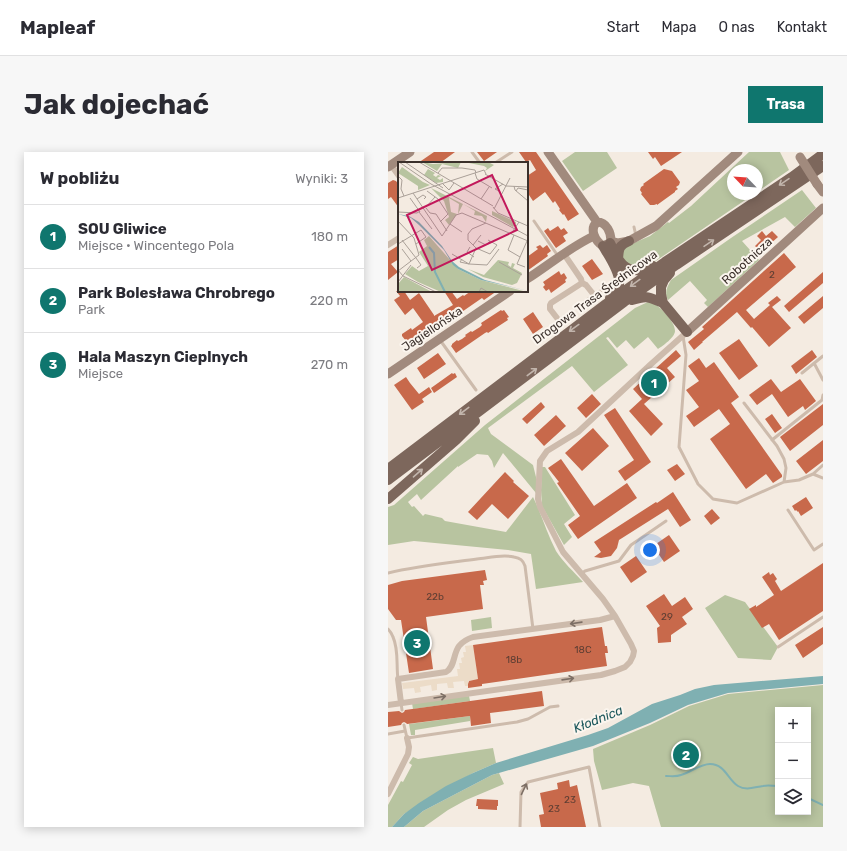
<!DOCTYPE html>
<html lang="pl">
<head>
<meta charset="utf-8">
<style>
	:root { --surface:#fff; --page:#f7f7f7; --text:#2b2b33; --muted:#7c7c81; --line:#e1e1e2; --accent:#0f766e }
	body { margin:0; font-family:Rubik,sans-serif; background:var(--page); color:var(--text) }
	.controls { position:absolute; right:12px; bottom:12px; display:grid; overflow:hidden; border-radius:0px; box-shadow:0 2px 10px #0003 }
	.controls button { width:36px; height:36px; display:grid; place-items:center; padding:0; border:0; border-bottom:1px solid var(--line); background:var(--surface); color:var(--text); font:20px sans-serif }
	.compass { position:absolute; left:339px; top:12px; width:36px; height:36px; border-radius:50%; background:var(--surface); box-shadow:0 2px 10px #0003; rotate:295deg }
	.you { position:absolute; left:262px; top:398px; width:14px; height:14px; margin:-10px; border:3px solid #fff; border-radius:50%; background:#1a73e8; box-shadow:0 0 0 6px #1a73e833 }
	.badge { display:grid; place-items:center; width:26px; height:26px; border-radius:50%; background:var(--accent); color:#fff; font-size:13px; font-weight:700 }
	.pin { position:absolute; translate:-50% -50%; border:2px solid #fff; box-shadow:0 1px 4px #0006 }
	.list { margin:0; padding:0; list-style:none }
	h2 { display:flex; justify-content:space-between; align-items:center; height:52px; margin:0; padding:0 16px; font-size:17px }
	h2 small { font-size:13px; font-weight:400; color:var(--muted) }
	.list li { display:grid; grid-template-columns:26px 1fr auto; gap:12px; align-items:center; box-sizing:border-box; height:64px; padding:0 16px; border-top:1px solid var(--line) }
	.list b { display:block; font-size:15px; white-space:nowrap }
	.list p { margin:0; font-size:13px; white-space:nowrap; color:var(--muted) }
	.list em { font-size:13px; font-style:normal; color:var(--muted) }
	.icon { flex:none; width:22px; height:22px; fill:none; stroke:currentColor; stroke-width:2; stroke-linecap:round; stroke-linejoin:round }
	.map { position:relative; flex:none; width:435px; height:675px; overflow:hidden; border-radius:0px }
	header { display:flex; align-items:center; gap:24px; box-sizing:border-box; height:56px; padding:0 20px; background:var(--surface); border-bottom:1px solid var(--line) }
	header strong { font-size:19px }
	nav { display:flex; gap:22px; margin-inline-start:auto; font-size:14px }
	.intro { display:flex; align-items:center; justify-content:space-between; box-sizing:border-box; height:96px; padding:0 24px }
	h1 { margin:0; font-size:28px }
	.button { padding:10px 18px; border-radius:0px; background:var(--accent); color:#fff; font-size:14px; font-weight:700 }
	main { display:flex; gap:24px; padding:0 24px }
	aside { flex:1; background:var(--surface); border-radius:0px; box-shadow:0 2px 10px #0003 }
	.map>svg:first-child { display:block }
	.green { fill:#b8c4a0; fill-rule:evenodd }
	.plaza { fill:#ecdcc8 }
	.water { fill:#7fb0b2 }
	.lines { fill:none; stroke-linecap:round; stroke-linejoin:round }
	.stream { stroke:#7fb0b2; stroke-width:2 }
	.building { fill:#c8694b }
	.lane { stroke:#cdbbac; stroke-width:3 }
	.street { stroke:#cdbbac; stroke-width:6 }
	.secondary { stroke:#a18a7d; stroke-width:9 }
	.primary { stroke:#7d675c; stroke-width:10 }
	.secondary-bridge { stroke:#a18a7d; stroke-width:9 }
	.oneway { stroke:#c2b5ac }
	.oneway2 { stroke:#7d6f65 }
	.labels { text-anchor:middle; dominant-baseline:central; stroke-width:4; stroke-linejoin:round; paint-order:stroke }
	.number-label { font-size:10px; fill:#5e3e33 }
	.street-label { font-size:12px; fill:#3b302b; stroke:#fbf5ee }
	.water-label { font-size:13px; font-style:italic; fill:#1f5a5e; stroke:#fbf5ee }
	.inset-river { fill:none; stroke:#7fb0b2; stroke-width:2 }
	.inset-road { fill:none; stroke:#aaa098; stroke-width:1 }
	.view { fill:#c2185b; fill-opacity:0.15; stroke:#c2185b; stroke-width:2 }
	.inset-edge { fill:none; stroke:#3b302b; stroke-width:2 }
</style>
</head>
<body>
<header>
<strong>Mapleaf</strong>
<nav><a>Start</a><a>Mapa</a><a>O nas</a><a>Kontakt</a></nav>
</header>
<div class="intro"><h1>Jak dojechać</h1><a class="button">Trasa</a></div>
<main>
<aside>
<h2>W pobliżu<small>Wyniki: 3</small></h2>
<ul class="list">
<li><span class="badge">1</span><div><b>SOU Gliwice</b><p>Miejsce · Wincentego Pola</p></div><em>180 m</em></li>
<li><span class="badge">2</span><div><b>Park Bolesława Chrobrego</b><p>Park</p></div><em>220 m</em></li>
<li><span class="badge">3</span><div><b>Hala Maszyn Cieplnych</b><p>Miejsce</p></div><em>270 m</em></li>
</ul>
</aside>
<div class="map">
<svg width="435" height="675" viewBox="0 0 435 675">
	<rect width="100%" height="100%" fill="#f4ebe1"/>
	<path class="green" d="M187 0H219L229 16 195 39 174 9Z
		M361 0H392L401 18 369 40V18H345V42H366L259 115 244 116 233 107 234 96 262 84 280 70 281 71 303 54Z
		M414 38 428 56 407 75 397 65 354 89 371 108 320 155 316 151 319 148 302 129 280 148C276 141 279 135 283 128L343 86Z
		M262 149C271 153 287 169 287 179 287 185 275 194 270 197L260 185 246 197 238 188 229 196 220 185 218 186 240 213 206 240 184 214 100 276 103 282 145 313 148 325V341L115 301 106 316 104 309 100 303 89 302 70 315V314L33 348 29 342 20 350 24 355 26 354 35 364 37 362 54 366 57 369 118 380 145 345C154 363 159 382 168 399 174 409 187 421 195 430L148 437 143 402 120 398 26 389 0 393V355L6 353 97 273 247 156Z
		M154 315H157L187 363 176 372 184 385 176 393 154 354 153 338Z
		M337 443 357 450 390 495 383 508 350 506 317 456Z
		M103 465 104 476 84 479 83 468Z
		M435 533V675H273L261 634 245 631 214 638 206 609 205 597 262 573 301 554 340 542ZM390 558H420V660H390Z
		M81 544 82 549 25 557 24 551Z
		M82 564V569L27 578V583H23L21 572Z
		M105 596 108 611 85 621 16 662 4 675H0V653L13 629 15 630 24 613 21 611 25 605 30 607Z
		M111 621 116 632 78 648 60 658 36 675H16L35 659 104 623Z"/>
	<path class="plaza" d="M85 493 90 527 80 529V534H77L76 529 65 530 66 536H60L59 531 49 532V538L44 539 43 533 32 535 33 540 27 541 26 536 15 537 14 531 70 524 69 517H72L71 511H74L73 506 76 505 75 500H78L77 494Z"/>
	<path class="water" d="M435 524V532L340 541 300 553 262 571 205 594 104 623 35 659 16 675H4L16 662 31 651 58 634 85 621 108 611 200 583 220 576 264 552 292 543 307 537 326 533Z"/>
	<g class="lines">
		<path class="stream" d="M278 624C283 624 288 625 293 623 302 621 312 612 322 612 337 612 340 628 350 634 358 639 367 635 375 634 380 633 385 634 390 634
			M420 646 435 653"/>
	</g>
	<path class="building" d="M46 0H67L52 11H30Z
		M89 0H109L96 9Z
		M131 0H148L191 62 180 69 176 62 175 63 171 58 172 57 167 49 165 51 157 40 145 49 139 40V24L148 18 142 8 138 10Z
		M260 0H294L273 14 267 5 265 7Z
		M276 17 284 19 292 30 291 33 288 35 290 37 287 39V40L269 53V52L266 53H262L253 42 254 41 252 38 253 35 256 33 255 32Z
		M5 28 8 29 11 33V56L3 45 0 47V31Z
		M170 74 173 78 176 76 180 81 175 84 178 89 168 96 156 79 160 76 162 79Z
		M374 79 378 84 384 79 390 85 373 100 367 94 373 88 369 84Z
		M11 93V107L3 112 10 120 0 128V100Z
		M152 93 155 96 159 93 163 99 159 102 160 104 139 119V105L150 97 148 95Z
		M396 101 408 115 358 158 366 167 382 153 380 151 389 144 393 148 384 155 403 176 381 195 364 175 363 176 349 160 314 190H315L306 198 300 190 316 177 314 175Z
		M204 107 215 122 204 128 194 114Z
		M171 119 173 123 176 121 179 126 177 128 178 130 163 141 161 137 158 139 155 135 157 133 155 130Z
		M435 120V131L401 160 396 154Z
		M8 139H16L22 148 31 141 46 163V164L65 153 56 139H63L69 147 75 143 76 144 83 139H109L96 148 94 146 68 164 69 165 50 178 49 177 25 194 22 190 20 191 19 189H18L14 184V182L23 176 24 178 35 170 25 156 17 163 6 148 12 144Z
		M435 144V156L416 172 410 165Z
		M113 158 114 159 116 158 121 165 119 166 120 168 100 181 99 180 97 181 68 201 63 194 64 193V192L69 188 70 189 74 187 78 184 77 183 83 179 84 180 92 175 94 173 93 171Z
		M145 160 155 175 145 182 135 167Z
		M351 187 370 214 351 228 331 201Z
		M288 198 293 204 279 216 287 225 256 252 275 272 263 284 241 259 254 247 245 237Z
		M424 198 429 205 408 222 403 214Z
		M50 201 58 212 36 227 29 216Z
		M311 206 318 216 326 210 351 245 343 251 394 323V325L385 331 378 322 358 337 322 287 342 272 331 257 306 275 298 264 311 255 298 238 311 229 300 214Z
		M64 221 65 222 67 221 69 225 46 241 43 236Z
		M18 225 22 231 31 242 41 235 44 240 34 247 36 250 24 258 6 233Z
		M383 227 393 240 412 227 428 249 417 258 415 254 400 265 384 242 369 253 361 243Z
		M204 242 213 252 198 266 189 256Z
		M153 250 157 255 139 272 134 267Z
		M435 252V273L402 299 392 285Z
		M227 256 263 310 237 329 230 319 246 308 216 263Z
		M384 262 394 276 387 281 377 267Z
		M168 263 178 274 156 294 146 283Z
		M205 276 221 294 194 319 177 301Z
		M435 288V309L418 322 408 309Z
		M173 307 206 354 239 331 249 346 190 387 180 373 192 364 169 331 171 330 160 316Z
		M289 312 297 322 287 329 279 318Z
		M117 320 126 329 125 330 141 344 120 367 104 352 89 368 80 360Z
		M285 340 303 368 292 375 280 357 231 388 229 396 223 404 213 406 206 405 213 400 206 390 268 350 269 351Z
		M418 345 425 356 413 364 410 359V360L408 358 407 359 404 354Z
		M324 357 332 366 323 373 316 364Z
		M281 383 292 399 276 410 265 394Z
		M248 404 259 420 243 431 232 415Z
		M435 411V459L391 488 381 472 374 476 361 457 368 453V455L386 443 374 425 381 420 382 423 385 421 389 427 387 429 393 439Z
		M97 418 99 428 95 429 96 433H92L95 457 38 465 45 517 21 521 13 468H8L0 457V433L14 429Z
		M276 442 284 454 297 445 305 457 294 465 299 472 283 483V490L270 491 269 476 272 474 258 454Z
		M214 475 217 494H219L220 501H217L219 514 94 532V534L80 536V532L81 529 90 527 85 493Z
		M435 475V492L415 506 407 493Z
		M154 539 156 554 102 561 103 571 83 574 82 564 19 572 18 571 16 570 14 571 13 573 0 575V560L11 559 14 561 16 560 17 558Z
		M181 628 182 635 189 633 198 675H153L151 663 156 662 152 641 170 637 169 631Z
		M89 647 110 648V654H109V658L90 657V654H88Z"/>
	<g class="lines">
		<path class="lane" d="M84 0 92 11
			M107 11 124 0
			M146 69 170 104
			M246 75 248 84
			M197 149 214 138
			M295 184 298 203 291 295 310 332 325 347 349 351 396 330 411 328 425 322 435 326
			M52 188 88 238
			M426 211 435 228
			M414 221 435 204
			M356 251 389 294 396 307 398 316 396 330
			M384 288 434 248 435 243
			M425 322 435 313
			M400 358 426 398 435 392
			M0 421C29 414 59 411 89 407 100 406 114 402 126 405 132 406 135 408 137 414L145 477
			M193 422 197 419 231 409 243 393 278 369
			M0 477C2 479 4 482 5 485 11 498 8 514 10 527
			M390 495 435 465
			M13 551 14 558
			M16 573 19 586 26 585 129 570 140 567 162 555 170 554
			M0 582 17 579
			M132 675 133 640 140 630 201 615 212 675"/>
		<path class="street" d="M3 13 11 24
			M0 93 11 86
			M176 102 193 127 194 131
			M169 166 162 157V153L163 151 194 131 198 133 206 143
			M13 551 10 527 58 520C67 515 65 502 71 494 75 489 79 487 85 485L212 468 227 464
			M0 553 213 523 227 519 237 515 242 510 245 504 246 499 243 492 227 464 215 447 175 400 152 355 150 347 152 309 159 299 190 280 262 213 299 180
			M0 642 20 602 21 595 19 586"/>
		<path class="secondary" d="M160 0 209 70
			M0 15 22 0
			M429 32 435 40
			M209 70C201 77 207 89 215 94L222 91
			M209 70C219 70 223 81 223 89
			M223 89 230 91 241 89 268 74 350 0
			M139 127C161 113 182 95 206 84
			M299 180 435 56
			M0 222 122 139"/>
		<path class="primary" d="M222 91C229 105 234 121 253 118 257 118 261 116 265 114
			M215 94C221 104 233 121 231 132 229 138 225 142 222 146
			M230 107C231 97 230 94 241 89
			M282 121 276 128 273 135V142L275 151 299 180
			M244 148C260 143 260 145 275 151
			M0 317 218 152 277 110 404 25 435 2
			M0 328 236 150 288 113 435 14
			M0 347 68 288 87 269"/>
		<path class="secondary-bridge" d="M412 5 429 32"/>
	</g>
	<defs><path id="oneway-shaft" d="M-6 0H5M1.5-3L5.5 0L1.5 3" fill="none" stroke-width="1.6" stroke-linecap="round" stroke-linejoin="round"/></defs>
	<g class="oneway">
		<use href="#oneway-shaft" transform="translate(396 30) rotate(146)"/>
		<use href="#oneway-shaft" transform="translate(321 91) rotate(-34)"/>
		<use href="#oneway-shaft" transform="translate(247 131) rotate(144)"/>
		<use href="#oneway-shaft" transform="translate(186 176) rotate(144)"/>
		<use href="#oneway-shaft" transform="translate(144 220) rotate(-37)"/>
		<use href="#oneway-shaft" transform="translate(76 259) rotate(143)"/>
		<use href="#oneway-shaft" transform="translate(30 321) rotate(-41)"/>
	</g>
	<g class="oneway2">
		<use href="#oneway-shaft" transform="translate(188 471) rotate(172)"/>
		<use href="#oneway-shaft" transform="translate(180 527) rotate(-8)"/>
		<use href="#oneway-shaft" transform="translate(52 545) rotate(-9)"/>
		<use href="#oneway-shaft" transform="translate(136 637) rotate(-65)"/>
	</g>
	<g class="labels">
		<g class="number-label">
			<text x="384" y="123">2</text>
			<text x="47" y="445">22b</text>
			<text x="279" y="465">29</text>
			<text x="195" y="498">18C</text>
			<text x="126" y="508">18b</text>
			<text x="182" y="648">23</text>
			<text x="166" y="657">23</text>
		</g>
		<g class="street-label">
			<text transform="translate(359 109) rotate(-42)">Robotnicza</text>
			<text transform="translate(207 145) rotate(-36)">Drogowa Trasa Średnicowa</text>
			<text transform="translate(44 177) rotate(-34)">Jagiellońska</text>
		</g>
		<g class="water-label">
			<text transform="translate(210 567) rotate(-22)">Kłodnica</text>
		</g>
	</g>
	<g transform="translate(10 10)">
		<rect width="130" height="130" fill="#f4ebe1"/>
		<path d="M24 0 35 2 63 0 60 6 44 2 39 9ZM66 0H90L96 3 87 9 89 6 86 4ZM4 5 25 20 32 23 20 28V24L0 11ZM30 7 37 11 35 13 38 15 40 13 43 14 39 16 42 18 45 16V20L38 21 26 13ZM33 26 89 54 88 60 84 54 76 53 77 49 65 42 60 52 61 42 51 36 53 50 59 52 51 63 47 58 51 55 46 39ZM94 49 118 60V62L115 65 94 53ZM31 74 60 107 83 118 129 130H43L20 120 7 112 14 104 21 109 30 104 21 90 29 84 26 78ZM100 98 111 100 110 103 113 105 114 101 117 102 115 106 124 111 119 121 114 123 85 115 70 107 86 113ZM6 115 19 122 34 130H0V122Z" fill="#b8c4a0"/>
		<path d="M0 52 11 54 21 60 44 84 54 99 61 105 87 118 130 129 83 118 60 107 55 103 46 88 21 63 13 56Z" fill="#7fb0b2"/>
		<path class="inset-river" d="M31 85 36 91 37 110 47 130"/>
		<path class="inset-road" d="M1 0 33 22 130 74M7 0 45 26M21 0 95 44M40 11 44 6H64L77 8 78 11M77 11 79 17 94 26M87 12 108 24 130 25M0 14 4 18 3 27 6 34M44 21 51 28 56 21M116 24 117 28 130 39M29 29 40 37 50 52 42 60M101 29 97 27 105 22M118 29 120 26 130 28M15 31 44 74 58 53 64 51 130 79M0 36 86 8 88 12M12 36 22 50M19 37 25 33 28 35 26 37M83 37 91 25M28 45 37 35M95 45 100 51 130 64M28 46 32 51 38 52 49 69M96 47 112 16M0 50 19 51 22 49M21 50 34 67M0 59 16 76 21 93 0 109M88 61 74 67 70 72V78L78 86 71 102 89 103 101 87M52 62 64 70M113 72 121 60M116 73 110 88 122 95M4 78 18 96M80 79 88 83 92 79M0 82 23 68 28 75 18 82M75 83 83 73M72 85 69 90 76 95M78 86 92 92 99 83 90 78M4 87 13 99M54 92 71 102M18 96 23 103 19 106M64 97 62 100 71 102M101 100 124 113M127 105 119 102 129 79M0 108 5 114 38 130M0 120 13 103M81 130 83 126 90 130"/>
		<path class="view" d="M94 13 119 68 34 108 9 53Z"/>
		<rect width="130" height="130" class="inset-edge"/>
	</g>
</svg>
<div class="controls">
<button>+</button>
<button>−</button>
<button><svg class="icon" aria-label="layers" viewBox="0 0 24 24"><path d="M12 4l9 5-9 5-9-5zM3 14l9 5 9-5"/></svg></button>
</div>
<svg class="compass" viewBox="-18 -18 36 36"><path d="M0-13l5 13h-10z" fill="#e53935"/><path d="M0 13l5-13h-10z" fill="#7c7c81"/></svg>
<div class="you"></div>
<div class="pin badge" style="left:266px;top:231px">1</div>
<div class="pin badge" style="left:298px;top:603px">2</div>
<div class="pin badge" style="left:29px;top:491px">3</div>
</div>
</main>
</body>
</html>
